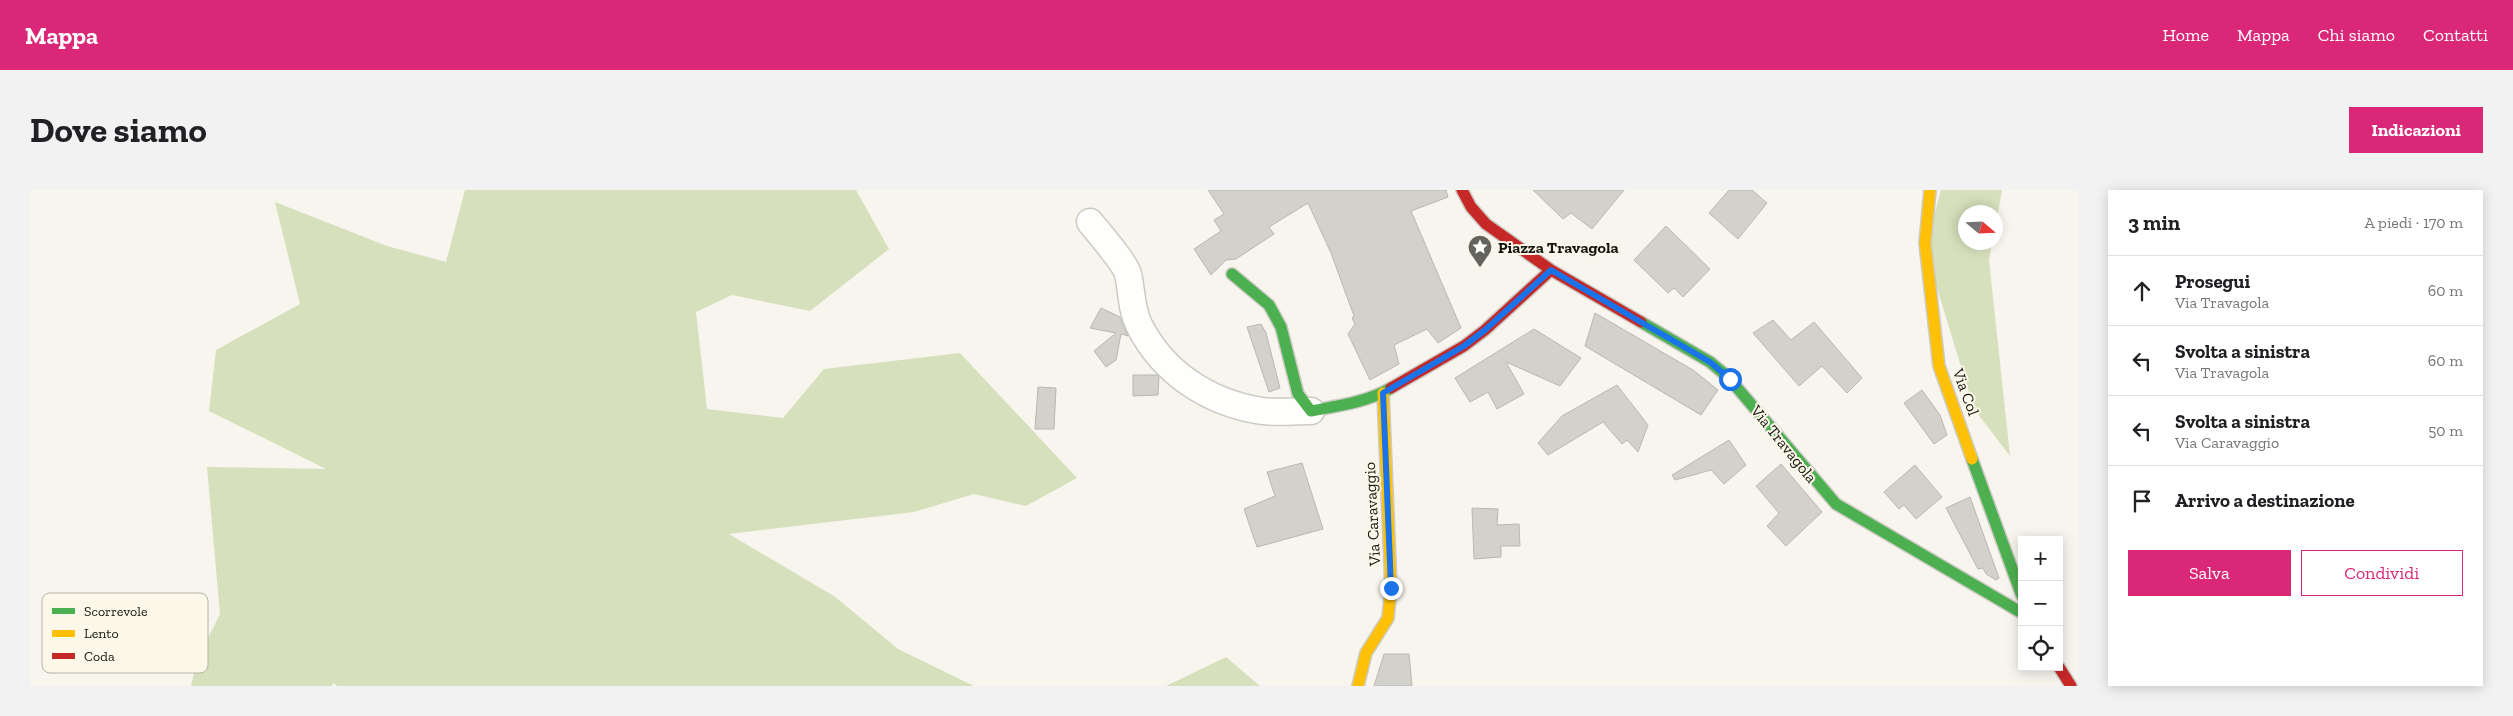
<!DOCTYPE html>
<html lang="it">
<head>
<meta charset="utf-8">
<style>
	:root { --surface:#fff; --page:#f2f2f2; --text:#202124; --muted:#757577; --line:#e0e0e0; --accent:#db2777 }
	body { margin:0; font-family:"Zilla Slab",serif; background:var(--page); color:var(--text) }
	.controls { position:absolute; right:15px; bottom:15px; display:grid; overflow:hidden; border-radius:0px; box-shadow:0 2px 12px #0003 }
	.controls button { width:45px; height:45px; display:grid; place-items:center; padding:0; border:0; border-bottom:1px solid var(--line); background:var(--surface); color:var(--text); font:25px sans-serif }
	.compass { position:absolute; left:1928px; top:15px; width:45px; height:45px; border-radius:50%; background:var(--surface); box-shadow:0 2px 12px #0003; rotate:109deg }
	.stop { position:absolute; width:15px; height:15px; margin:-11px; border:4px solid #1a73e8; border-radius:50%; background:#fff }
	.stop.end { background:#1a73e8; border-color:#fff; box-shadow:0 1px 5px #0008 }
	.list { margin:0; padding:0; list-style:none }
	h2 { display:flex; justify-content:space-between; align-items:center; height:65px; margin:0; padding:0 20px; font-size:21px }
	h2 small { font-size:16px; font-weight:400; color:var(--muted) }
	.list li { display:grid; grid-template-columns:32px 1fr auto; gap:15px; align-items:center; box-sizing:border-box; height:70px; padding:0 20px; border-top:1px solid var(--line) }
	.list b { display:block; font-size:19px; white-space:nowrap }
	.list p { margin:0; font-size:16px; white-space:nowrap; color:var(--muted) }
	.list em { font-size:16px; font-style:normal; color:var(--muted) }
	.actions { display:flex; gap:10px; padding:15px 20px }
	.actions a { flex:1; padding:11px 0; border:1px solid var(--accent); border-radius:0px; text-align:center; font-size:18px; color:var(--accent) }
	.actions .main { background:var(--accent); color:#fff }
	.icon { flex:none; width:28px; height:28px; fill:none; stroke:currentColor; stroke-width:2; stroke-linecap:round; stroke-linejoin:round }
	.map { position:relative; flex:none; width:2048px; height:496px; overflow:hidden; border-radius:0px }
	header { display:flex; align-items:center; gap:30px; box-sizing:border-box; height:70px; padding:0 25px; background:var(--accent); color:#fff }
	header strong { font-size:24px }
	nav { display:flex; gap:28px; margin-inline-start:auto; font-size:18px }
	.intro { display:flex; align-items:center; justify-content:space-between; box-sizing:border-box; height:120px; padding:0 30px }
	h1 { margin:0; font-size:35px }
	.button { padding:12px 22px; border-radius:0px; background:var(--accent); color:#fff; font-size:18px; font-weight:700 }
	main { display:flex; gap:30px; padding:0 30px }
	aside { flex:1; background:var(--surface); border-radius:0px; box-shadow:0 2px 12px #0003 }
	.map>svg:first-child { display:block }
	.green { fill:#d7e0bc }
	.building { fill:#d3d1cb; stroke:#b9b7b2 }
	.lines { fill:none; stroke-linecap:round; stroke-linejoin:round }
	.street-casing { stroke:#cccac4; stroke-width:29 }
	.fast-casing { stroke:#cccac4; stroke-width:14 }
	.slow-casing { stroke:#cccac4; stroke-width:14 }
	.jam-casing { stroke:#cccac4; stroke-width:14 }
	.street { stroke:#fefefc; stroke-width:26 }
	.fast { stroke:#4caf50; stroke-width:11 }
	.slow { stroke:#ffc107; stroke-width:11 }
	.jam { stroke:#c62828; stroke-width:11 }
	.route { stroke:#1a73e8; stroke-width:6 }
	.labels { text-anchor:middle; dominant-baseline:central; stroke-width:4; stroke-linejoin:round; paint-order:stroke }
	.poi-label { font-size:16px; font-weight:bold; fill:#15140f; stroke:#fbf8e9; text-anchor:start }
	.street-label { font-size:16px; fill:#15140f; stroke:#fbf8e9 }
	.key { fill:#fbf8e9; stroke:#b6b4a8; stroke-width:1 }
	.key-label { font-size:14px; fill:#15140f }
</style>
</head>
<body>
<header>
<strong>Mappa</strong>
<nav><a>Home</a><a>Mappa</a><a>Chi siamo</a><a>Contatti</a></nav>
</header>
<div class="intro"><h1>Dove siamo</h1><a class="button">Indicazioni</a></div>
<main>
<div class="map">
<svg width="2048" height="496" viewBox="0 0 2048 496">
	<rect width="100%" height="100%" fill="#f7f5ed"/>
	<path class="green" d="M435 0H826L859 59 780 121 702 105 666 122 677 219 753 228 794 179 930 163 1047 288 996 316 944 304 884 322 699 344 804 406 868 459 944 496H307L304 493 301 496H161L167 470 190 424 177 277 296 279 179 221 186 160 270 114 245 12 357 56 416 72Z
		M1911 0H1972L1966 33V22H1936V52L1962 53 1959 70 1980 266 1944 219 1895 59Z
		M1196 467 1230 496H1136Z"/>
	<path class="building" d="M1178 0H1416L1418 7 1381 21 1431 138 1408 153 1397 139 1364 155 1369 174 1340 190 1318 144 1325 134 1322 128 1324 126 1301 63 1278 13 1239 37 1244 44 1206 69 1196 70 1181 85 1164 59 1191 41 1184 30 1194 24Z
		M1503 0H1594L1562 39 1541 23 1533 29Z
		M1699 0H1722L1737 13 1708 49 1679 23Z
		M1636 36 1680 79 1653 107 1644 98 1638 103 1604 70Z
		M1071 118 1090 127 1098 146 1091 144 1086 170 1076 177 1064 161 1086 143 1060 138Z
		M1565 123 1663 180 1688 200 1671 225 1555 156Z
		M1743 130 1761 150 1784 132 1832 188 1817 203 1792 176 1769 196 1723 143Z
		M1231 134 1236 143 1250 198 1239 202 1217 137Z
		M1504 139 1551 168 1530 196 1476 172 1494 204 1467 219 1458 202 1440 212 1425 188Z
		M1103 185H1127L1129 187 1128 205 1103 206Z
		M1587 195 1618 235 1608 262 1597 250 1592 254 1573 232 1518 265 1508 253 1532 226Z
		M1008 197 1026 198 1024 239H1005Z
		M1892 200 1910 225 1917 245 1904 254 1874 213Z
		M1699 250 1716 275 1694 294 1681 280 1645 290 1642 285Z
		M1272 273 1293 339 1227 357 1214 319 1245 306 1237 282Z
		M1751 274 1792 322 1756 356 1737 336 1749 323 1726 296Z
		M1885 275 1912 307 1886 329 1874 315 1869 319 1854 302Z
		M1940 307 1969 388 1966 390 1956 384 1953 378 1948 379 1916 318Z
		M1442 318 1468 319 1467 335 1489 334 1490 356H1471V367L1444 369Z
		M1354 464H1379L1382 496H1344Z"/>
	<g class="lines">
		<defs>
			<path id="street" d="M1060 32C1068 42 1095 73 1098 84 1102 101 1101 119 1109 135 1133 183 1179 213 1232 221 1247 223 1265 221 1281 221"/>
			<path id="fast" d="M1202 84 1239 115 1251 137 1268 204 1281 221C1307 216 1338 212 1361 198
				M1611 132 1680 172 1698 187 1806 314 1992 423
				M1942 269 1992 406"/>
			<path id="slow" d="M1900 0 1895 53 1909 176 1942 269
				M1328 496 1336 463 1358 428 1361 398 1353 203"/>
			<path id="jam" d="M1432 0 1441 17 1456 34 1521 80 1611 132
				M1361 198 1434 156 1455 140 1521 80
				M2029 477 2041 496"/>
		</defs>
		<use href="#street" class="street-casing"/>
		<use href="#fast" class="fast-casing"/>
		<use href="#slow" class="slow-casing"/>
		<use href="#jam" class="jam-casing"/>
		<use href="#street" class="street"/>
		<use href="#fast" class="fast"/>
		<use href="#slow" class="slow"/>
		<use href="#jam" class="jam"/>
	</g>
	<g class="lines">
		<path class="route" d="M1361 398 1353 203 1434 156 1455 140 1521 80 1680 172 1700 189"/>
	</g>
	<defs>
		<symbol id="sight-pin" viewBox="-11 -11 22 30"><path d="M0 17L-7.5 6A9.5 9.5 0 1 1 7.5 6Z" fill="#64635d" stroke="#fbf8e9"/><path d="M0-6L1.8-2.2L6-1.7L2.9 1.2L3.7 5.4L0 3.3L-3.7 5.4L-2.9 1.2L-6-1.7L-1.8-2.2Z" fill="#fff"/></symbol>
	</defs>
	<g fill-rule="evenodd">
		<use href="#sight-pin" x="1436" y="43" width="28" height="38"/>
	</g>
	<g class="labels">
		<g class="poi-label">
			<text x="1468" y="57">Piazza Travagola</text>
		</g>
		<g class="street-label">
			<text transform="translate(1936 202) rotate(70)">Via Col</text>
			<text transform="translate(1754 254) rotate(51)">Via Travagola</text>
			<text transform="translate(1342 324) rotate(-93)">Via Caravaggio</text>
		</g>
	</g>
	<rect x="12" y="403" width="166" height="80" rx="8" class="key"/>
	<rect x="22" y="418" width="23" height="6" fill="#4caf50"/>
	<rect x="22" y="440" width="23" height="7" fill="#ffc107"/>
	<rect x="22" y="463" width="23" height="6" fill="#c62828"/>
	<g class="key-label">
		<text x="54" y="426">Scorrevole</text>
		<text x="54" y="448">Lento</text>
		<text x="54" y="471">Coda</text>
	</g>
</svg>
<div class="controls">
<button>+</button>
<button>−</button>
<button><svg class="icon" aria-label="locate" viewBox="0 0 24 24"><circle cx="12" cy="12" r="6"/><path d="M12 2v4M12 18v4M2 12h4M18 12h4"/></svg></button>
</div>
<svg class="compass" viewBox="-18 -18 36 36"><path d="M0-13l5 13h-10z" fill="#e53935"/><path d="M0 13l5-13h-10z" fill="#757577"/></svg>
<div class="stop" style="left:1700px;top:189px"></div>
<div class="stop end" style="left:1361px;top:398px"></div>
</div>
<aside>
<h2>3 min<small>A piedi · 170 m</small></h2>
<ul class="list">
<li><svg class="icon" aria-label="ahead" viewBox="0 0 24 24"><path d="M12 20V5M6 11l6-6 6 6"/></svg><div><b>Prosegui</b><p>Via Travagola</p></div><em>60 m</em></li>
<li><svg class="icon" aria-label="left" viewBox="0 0 24 24"><path d="M17 20v-9H6M10 6l-5 5 5 5"/></svg><div><b>Svolta a sinistra</b><p>Via Travagola</p></div><em>60 m</em></li>
<li><svg class="icon" aria-label="left" viewBox="0 0 24 24"><path d="M17 20v-9H6M10 6l-5 5 5 5"/></svg><div><b>Svolta a sinistra</b><p>Via Caravaggio</p></div><em>50 m</em></li>
<li><svg class="icon" aria-label="arrive" viewBox="0 0 24 24"><path d="M6 21V4h12l-3 4 3 4H6"/></svg><div><b>Arrivo a destinazione</b></div></li>
</ul>
<div class="actions"><a class="main">Salva</a><a>Condividi</a></div>
</aside>
</main>
</body>
</html>
